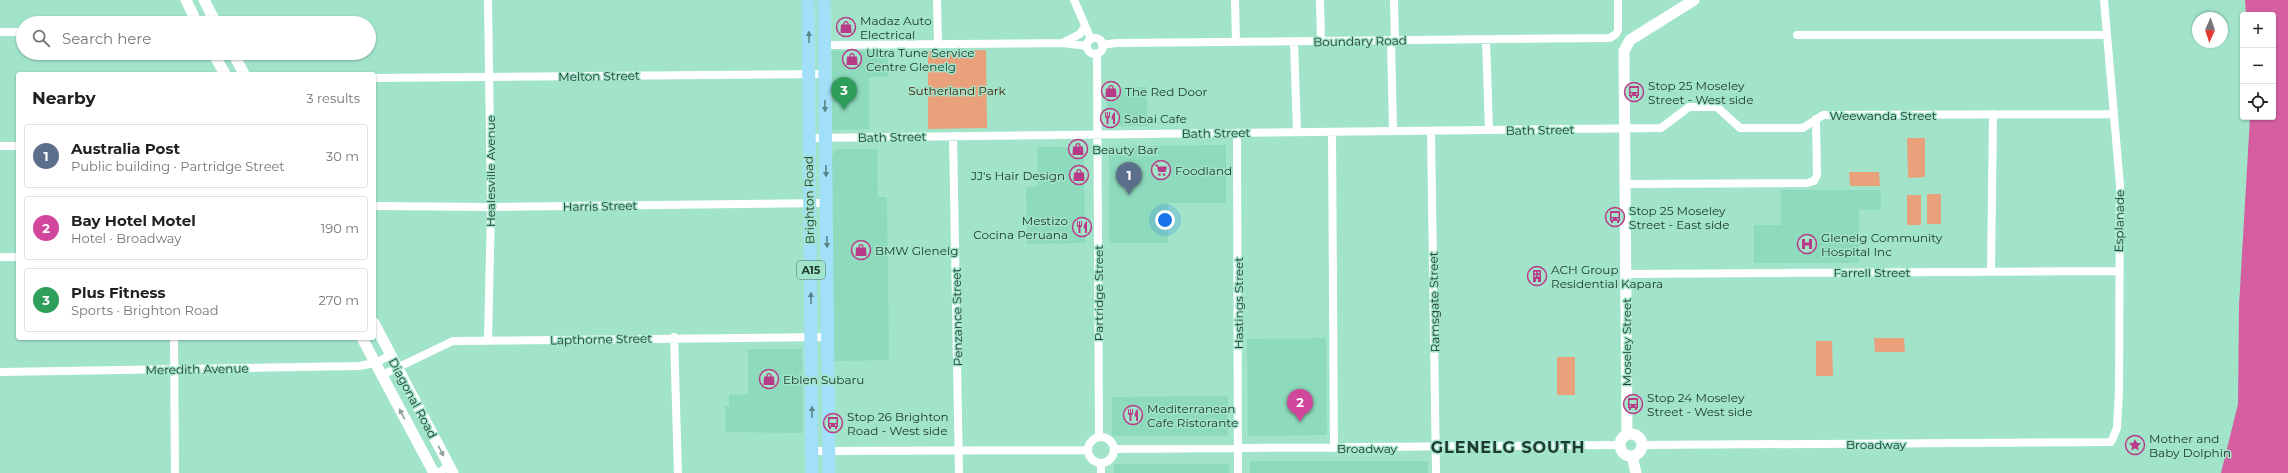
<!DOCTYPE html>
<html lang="en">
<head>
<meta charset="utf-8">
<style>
	:root { --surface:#fff; --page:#f6f6f6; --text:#202124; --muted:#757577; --line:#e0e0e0; --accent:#0f766e }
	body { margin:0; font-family:Montserrat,sans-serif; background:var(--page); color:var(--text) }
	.controls { position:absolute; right:12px; top:12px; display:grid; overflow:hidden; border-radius:4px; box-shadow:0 1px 3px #0004 }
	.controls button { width:36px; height:36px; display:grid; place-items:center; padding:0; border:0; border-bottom:1px solid var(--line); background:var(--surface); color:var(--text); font:20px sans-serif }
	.compass { position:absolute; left:2192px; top:12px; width:36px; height:36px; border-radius:50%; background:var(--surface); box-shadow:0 1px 3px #0004; rotate:183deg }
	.you { position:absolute; left:1165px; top:220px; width:14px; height:14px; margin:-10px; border:3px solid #fff; border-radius:50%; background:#1a73e8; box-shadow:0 0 0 6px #1a73e833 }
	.badge { display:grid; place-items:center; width:26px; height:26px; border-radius:50%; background:var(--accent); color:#fff; font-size:13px; font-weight:700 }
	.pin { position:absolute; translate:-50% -33px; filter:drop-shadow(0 1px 2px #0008) }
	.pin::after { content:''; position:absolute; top:21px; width:14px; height:12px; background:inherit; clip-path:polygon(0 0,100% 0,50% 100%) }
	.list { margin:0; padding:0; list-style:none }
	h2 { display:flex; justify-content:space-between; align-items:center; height:52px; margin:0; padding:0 16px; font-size:17px }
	h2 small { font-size:13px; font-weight:400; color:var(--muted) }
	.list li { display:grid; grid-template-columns:26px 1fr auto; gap:12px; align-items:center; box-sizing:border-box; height:64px; margin:0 8px 8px; padding:0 8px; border:1px solid var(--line); border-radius:4px }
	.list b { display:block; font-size:15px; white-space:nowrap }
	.list p { margin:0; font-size:13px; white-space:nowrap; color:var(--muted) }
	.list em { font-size:13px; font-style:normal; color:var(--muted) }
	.icon { flex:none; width:22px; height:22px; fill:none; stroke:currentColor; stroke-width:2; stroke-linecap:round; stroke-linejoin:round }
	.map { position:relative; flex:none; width:2288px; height:473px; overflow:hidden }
	.search { position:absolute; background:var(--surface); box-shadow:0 1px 3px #0004; left:16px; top:16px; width:360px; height:44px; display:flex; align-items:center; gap:10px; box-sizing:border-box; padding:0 14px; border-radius:22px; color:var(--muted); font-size:15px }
	.panel { position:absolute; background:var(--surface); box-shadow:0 1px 3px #0004; left:16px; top:72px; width:360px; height:268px; border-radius:4px }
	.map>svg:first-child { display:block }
	.built { fill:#8edabd }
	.green { fill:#e9a17c }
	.water { fill:#d55ea1 }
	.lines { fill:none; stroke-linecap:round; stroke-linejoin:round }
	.street { stroke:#fff; stroke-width:8 }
	.secondary { stroke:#fff; stroke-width:11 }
	.primary { stroke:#a2dff8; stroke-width:13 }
	.oneway { fill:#5a858b }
	.oneway2 { fill:#909d98 }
	.labels { text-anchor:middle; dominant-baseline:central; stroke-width:3; stroke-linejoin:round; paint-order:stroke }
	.shield { fill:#a1e4ca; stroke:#476e5f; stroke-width:1 }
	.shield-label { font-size:11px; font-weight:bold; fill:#203b31 }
	.poi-label { font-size:12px; fill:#203b31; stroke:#a1e4ca; text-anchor:start }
	.street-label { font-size:12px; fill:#203b31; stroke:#a1e4ca }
	.park-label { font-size:12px; fill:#461900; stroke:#a1e4ca }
	.district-label { font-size:16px; font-weight:bold; letter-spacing:1px; fill:#203b31; stroke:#a1e4ca }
</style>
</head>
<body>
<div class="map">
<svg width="2288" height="473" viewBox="0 0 2288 473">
	<rect width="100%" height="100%" fill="#a1e4ca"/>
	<path class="built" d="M832 51H888V77H869V129L832 130Z
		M1147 87V126H1108L1107 88Z
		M1226 145V203H1168V243H1109V146Z
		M1037 147H1084L1085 243 1027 244 1026 187 1038 186Z
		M837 149H877L878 197H887L889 360 834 361 832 155Z
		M1781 190H1881V210H1859V263H1754V225H1781Z
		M1326 338 1327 435 1248 436 1247 339Z
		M748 349H802L803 433 726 432 725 406H729V395L748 394Z
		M1228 396V436H1112V397Z
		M1250 461H1428V473H1250Z
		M1114 464H1229V473H1114Z"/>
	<path class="green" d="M986 50 987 128 928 129V51Z
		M1907 138H1925V177L1908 178Z
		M1879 172 1880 186H1850L1849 172Z
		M1927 194H1941V224H1927Z
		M1907 195H1921V225H1907Z
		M1874 338H1904L1905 352H1875Z
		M1816 341H1832L1833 376H1816Z
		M1557 357H1575V395H1557Z"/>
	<path class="water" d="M2245 0H2288V473H2221L2238 404 2239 306 2250 117H2273V15H2246Z"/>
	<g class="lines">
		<path class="street" d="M488 0 491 207 488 341
			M937 0 938 44
			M1074 0 1091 39
			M1235 0 1236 42
			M1320 0 1321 41
			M1394 0 1395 41
			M200 23 212 16
			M0 32H23
			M1797 35H2107
			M1087 46a8 8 0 1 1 16 0a8 8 0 1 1-16 0Z
			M1486 39 1489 130
			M1391 41 1393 131
			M1064 42 1080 34 1085 26
			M1294 42 1297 132
			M824 45 1063 43 1087 46
			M1102 45 1116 43 1610 38 1616 34 1618 30V0
			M1097 53 1099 437
			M374 78 825 74
			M1431 131 1436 473
			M1332 132 1334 448
			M1237 133 1238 473
			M953 136 959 473
			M808 138 1661 128 1689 107H1717L1740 128H1803L1823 115 2112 114
			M0 146H18
			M1625 184 1807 183 1814 181 1817 175 1816 119
			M374 206 491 207 826 203
			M0 257H18
			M1991 271 1993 114
			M1626 274 2118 271
			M674 337 678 473
			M174 338 175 473
			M0 372 359 366 375 363 391 355
			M382 375 453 341 828 337
			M1088 450a13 13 0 1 1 26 0a13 13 0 1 1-26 0Z
			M1642 445 2111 442 2117 428 2119 391 2120 185 2104 0
			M1114 449 1620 445
			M812 451 1087 450
			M438 473 449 466
			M1101 473V464"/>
		<path class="secondary" d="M186 0 197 23
			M204 0 216 23
			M213 53 225 74
			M233 53 244 74
			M374 323 453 473
			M362 338 434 473
			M1620 445a11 11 0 1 1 22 0a11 11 0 1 1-22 0Z
			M1627 435 1624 51 1630 40 1694 0
			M1632 456 1636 473"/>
		<path class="primary" d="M808 0 812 473
			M824 0 829 473"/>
	</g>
	<defs><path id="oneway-solid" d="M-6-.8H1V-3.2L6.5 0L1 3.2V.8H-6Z"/></defs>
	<g class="oneway">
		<use href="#oneway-solid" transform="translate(809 37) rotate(-91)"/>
		<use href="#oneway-solid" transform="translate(825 106) rotate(89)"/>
		<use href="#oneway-solid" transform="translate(826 171) rotate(89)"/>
		<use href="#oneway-solid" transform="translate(827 242) rotate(89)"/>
		<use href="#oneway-solid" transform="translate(811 298) rotate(-91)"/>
		<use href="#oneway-solid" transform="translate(812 412) rotate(-90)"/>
	</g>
	<g class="oneway2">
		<use href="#oneway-solid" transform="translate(402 414) rotate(-118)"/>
		<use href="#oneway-solid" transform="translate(441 451) rotate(62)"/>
	</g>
	<defs>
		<symbol id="shop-ring" viewBox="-11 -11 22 22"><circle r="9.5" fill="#a1e4ca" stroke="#b93a86" stroke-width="1.5"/><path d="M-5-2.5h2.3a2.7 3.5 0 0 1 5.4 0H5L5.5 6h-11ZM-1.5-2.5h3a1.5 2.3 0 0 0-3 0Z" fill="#b93a86"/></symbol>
		<symbol id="bus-ring" viewBox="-11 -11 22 22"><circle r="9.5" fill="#a1e4ca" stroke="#b93a86" stroke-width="1.5"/><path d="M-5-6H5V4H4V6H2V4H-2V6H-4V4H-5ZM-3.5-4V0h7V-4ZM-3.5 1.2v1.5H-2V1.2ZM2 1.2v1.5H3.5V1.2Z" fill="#b93a86"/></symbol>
		<symbol id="restaurant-ring" viewBox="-11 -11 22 22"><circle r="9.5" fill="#a1e4ca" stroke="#b93a86" stroke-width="1.5"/><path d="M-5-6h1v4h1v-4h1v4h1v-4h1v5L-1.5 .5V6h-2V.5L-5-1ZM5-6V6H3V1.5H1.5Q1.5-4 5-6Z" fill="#b93a86"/></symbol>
		<symbol id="supermarket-ring" viewBox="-11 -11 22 22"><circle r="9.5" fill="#a1e4ca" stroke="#b93a86" stroke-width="1.5"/><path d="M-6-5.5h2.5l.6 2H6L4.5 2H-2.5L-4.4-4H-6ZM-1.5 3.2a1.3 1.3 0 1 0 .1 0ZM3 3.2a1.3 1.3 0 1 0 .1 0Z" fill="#b93a86"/></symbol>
		<symbol id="hospital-ring" viewBox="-11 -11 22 22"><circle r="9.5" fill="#a1e4ca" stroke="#b93a86" stroke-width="1.5"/><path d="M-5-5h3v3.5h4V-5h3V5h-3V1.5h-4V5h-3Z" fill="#b93a86"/></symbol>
		<symbol id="building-ring" viewBox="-11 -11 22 22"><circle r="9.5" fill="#a1e4ca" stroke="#b93a86" stroke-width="1.5"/><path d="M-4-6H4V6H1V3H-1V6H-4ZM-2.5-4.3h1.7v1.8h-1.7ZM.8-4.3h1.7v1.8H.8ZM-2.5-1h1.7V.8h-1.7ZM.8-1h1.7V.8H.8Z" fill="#b93a86"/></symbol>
		<symbol id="sight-ring" viewBox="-11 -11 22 22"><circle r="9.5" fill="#a1e4ca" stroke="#b93a86" stroke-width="1.5"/><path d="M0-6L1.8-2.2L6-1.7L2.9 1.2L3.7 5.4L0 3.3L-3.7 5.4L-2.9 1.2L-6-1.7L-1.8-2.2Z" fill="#b93a86"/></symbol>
	</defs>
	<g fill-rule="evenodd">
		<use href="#shop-ring" x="835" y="16" width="22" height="22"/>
		<use href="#shop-ring" x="841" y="48" width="22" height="22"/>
		<use href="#shop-ring" x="1100" y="80" width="22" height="22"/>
		<use href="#bus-ring" x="1623" y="81" width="22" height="22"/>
		<use href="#restaurant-ring" x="1099" y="107" width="22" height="22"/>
		<use href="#shop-ring" x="1067" y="138" width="22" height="22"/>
		<use href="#supermarket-ring" x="1150" y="159" width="22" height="22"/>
		<use href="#shop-ring" x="1068" y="164" width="22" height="22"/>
		<use href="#bus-ring" x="1604" y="206" width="22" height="22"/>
		<use href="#restaurant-ring" x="1071" y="216" width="22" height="22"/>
		<use href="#hospital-ring" x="1796" y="233" width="22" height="22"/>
		<use href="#shop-ring" x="850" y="239" width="22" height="22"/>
		<use href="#building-ring" x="1526" y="265" width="22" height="22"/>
		<use href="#shop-ring" x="758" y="368" width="22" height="22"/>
		<use href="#bus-ring" x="1622" y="393" width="22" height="22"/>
		<use href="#restaurant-ring" x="1122" y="404" width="22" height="22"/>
		<use href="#bus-ring" x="822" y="412" width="22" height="22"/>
		<use href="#sight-ring" x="2124" y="434" width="22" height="22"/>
	</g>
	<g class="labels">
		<rect class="shield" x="797" y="261" width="28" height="18" rx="3"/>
		<g class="shield-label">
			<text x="811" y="270">A15</text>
		</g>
		<g class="poi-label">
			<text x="860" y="20">Madaz Auto<tspan x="860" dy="14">Electrical</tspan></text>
			<text x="866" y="52">Ultra Tune Service<tspan x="866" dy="14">Centre Glenelg</tspan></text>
			<text x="1648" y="85">Stop 25 Moseley<tspan x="1648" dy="14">Street - West side</tspan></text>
			<text x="1125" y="91">The Red Door</text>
			<text x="1124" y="118">Sabai Cafe</text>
			<text x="1092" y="149">Beauty Bar</text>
			<text x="1175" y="170">Foodland</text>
			<text x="1065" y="175" text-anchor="end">JJ's Hair Design</text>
			<text x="1629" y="210">Stop 25 Moseley<tspan x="1629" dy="14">Street - East side</tspan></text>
			<text x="1068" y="220" text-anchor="end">Mestizo<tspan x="1068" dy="14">Cocina Peruana</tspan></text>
			<text x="1821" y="237">Glenelg Community<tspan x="1821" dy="14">Hospital Inc</tspan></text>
			<text x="875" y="250">BMW Glenelg</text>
			<text x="1551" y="269">ACH Group<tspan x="1551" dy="14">Residential Kapara</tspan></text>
			<text x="783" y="379">Eblen Subaru</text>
			<text x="1647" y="397">Stop 24 Moseley<tspan x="1647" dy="14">Street - West side</tspan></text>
			<text x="1147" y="408">Mediterranean<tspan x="1147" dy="14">Cafe Ristorante</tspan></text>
			<text x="847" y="416">Stop 26 Brighton<tspan x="847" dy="14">Road - West side</tspan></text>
			<text x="2149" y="438">Mother and<tspan x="2149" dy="14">Baby Dolphin</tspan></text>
		</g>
		<g class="street-label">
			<text transform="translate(1360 41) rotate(-1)">Boundary Road</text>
			<text transform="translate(599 76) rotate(-1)">Melton Street</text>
			<text x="1883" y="115">Weewanda Street</text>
			<text transform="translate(1540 130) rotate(-1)">Bath Street</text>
			<text transform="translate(1216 133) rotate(-1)">Bath Street</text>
			<text transform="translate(892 137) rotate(-1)">Bath Street</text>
			<text transform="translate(490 171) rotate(-90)">Healesville Avenue</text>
			<text transform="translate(809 200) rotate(-91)">Brighton Road</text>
			<text transform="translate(600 206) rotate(-1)">Harris Street</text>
			<text transform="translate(2119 221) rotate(-89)">Esplanade</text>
			<text x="1872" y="272">Farrell Street</text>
			<text transform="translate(1098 293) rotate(-90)">Partridge Street</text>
			<text transform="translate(1434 302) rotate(-91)">Ramsgate Street</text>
			<text transform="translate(1238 303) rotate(-90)">Hastings Street</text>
			<text transform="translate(957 317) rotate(-91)">Penzance Street</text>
			<text transform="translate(601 339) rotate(-1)">Lapthorne Street</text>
			<text transform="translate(1626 342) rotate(-90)">Moseley Street</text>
			<text transform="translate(197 369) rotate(-1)">Meredith Avenue</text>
			<text transform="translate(413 398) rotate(62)">Diagonal Road</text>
			<text x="1876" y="444">Broadway</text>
			<text x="1367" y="448">Broadway</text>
		</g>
		<g class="park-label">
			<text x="957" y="90">Sutherland Park</text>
		</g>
		<g class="district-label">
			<text x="1508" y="447">GLENELG SOUTH</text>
		</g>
	</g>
</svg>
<div class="controls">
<button>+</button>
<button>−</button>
<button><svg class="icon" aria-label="locate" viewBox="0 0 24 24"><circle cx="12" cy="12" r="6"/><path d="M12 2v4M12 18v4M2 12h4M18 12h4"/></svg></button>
</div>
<svg class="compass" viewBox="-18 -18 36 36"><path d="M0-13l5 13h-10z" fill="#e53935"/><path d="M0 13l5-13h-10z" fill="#757577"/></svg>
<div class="you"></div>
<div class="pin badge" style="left:1129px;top:195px;background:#5c6f8a">1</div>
<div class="pin badge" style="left:1300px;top:422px;background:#d1479c">2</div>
<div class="pin badge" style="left:844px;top:110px;background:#2e9e5b">3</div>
<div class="search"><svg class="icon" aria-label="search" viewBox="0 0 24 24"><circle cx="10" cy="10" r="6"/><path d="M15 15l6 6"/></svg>Search here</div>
<section class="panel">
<h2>Nearby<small>3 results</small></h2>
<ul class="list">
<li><span class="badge" style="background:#5c6f8a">1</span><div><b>Australia Post</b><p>Public building · Partridge Street</p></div><em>30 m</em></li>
<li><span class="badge" style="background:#d1479c">2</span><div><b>Bay Hotel Motel</b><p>Hotel · Broadway</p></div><em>190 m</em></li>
<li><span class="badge" style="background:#2e9e5b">3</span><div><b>Plus Fitness</b><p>Sports · Brighton Road</p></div><em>270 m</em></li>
</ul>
</section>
</div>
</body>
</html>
